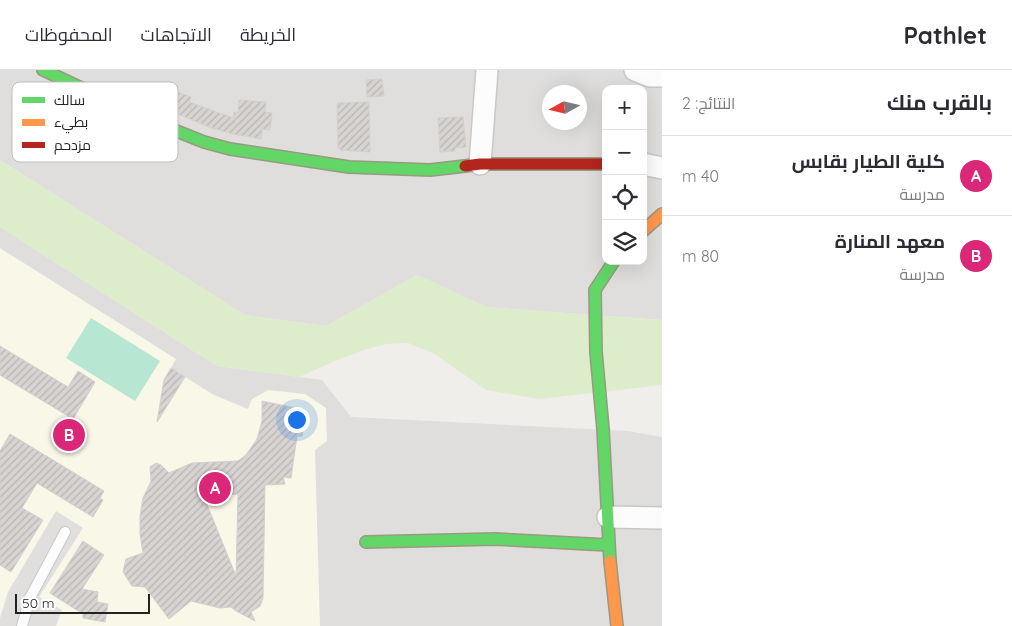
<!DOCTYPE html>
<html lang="ar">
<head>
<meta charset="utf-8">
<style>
	:root { --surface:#fff; --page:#f2f2f3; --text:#2b2b33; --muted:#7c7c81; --line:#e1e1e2; --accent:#db2777 }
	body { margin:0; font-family:Quicksand,Cairo,sans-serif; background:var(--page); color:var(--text); direction:rtl }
	.controls { position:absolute; right:15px; top:15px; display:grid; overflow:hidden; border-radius:10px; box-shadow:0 5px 20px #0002 }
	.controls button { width:45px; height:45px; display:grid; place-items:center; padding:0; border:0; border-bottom:1px solid var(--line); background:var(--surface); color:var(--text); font:25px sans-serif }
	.compass { position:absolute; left:542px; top:15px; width:45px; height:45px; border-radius:50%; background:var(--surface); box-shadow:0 5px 20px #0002; rotate:262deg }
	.scale { position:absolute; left:15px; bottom:12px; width:135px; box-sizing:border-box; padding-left:5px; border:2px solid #222; border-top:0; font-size:14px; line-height:18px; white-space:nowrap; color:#222; -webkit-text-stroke:4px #fff; paint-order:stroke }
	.you { position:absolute; left:296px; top:349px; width:18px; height:18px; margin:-12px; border:4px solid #fff; border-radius:50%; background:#1a73e8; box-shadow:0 0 0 8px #1a73e833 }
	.badge { display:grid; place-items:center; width:32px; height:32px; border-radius:50%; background:var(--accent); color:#fff; font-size:16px; font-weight:700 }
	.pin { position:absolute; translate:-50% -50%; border:2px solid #fff; box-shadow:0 1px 5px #0006 }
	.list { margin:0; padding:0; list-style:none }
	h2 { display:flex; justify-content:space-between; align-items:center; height:65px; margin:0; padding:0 20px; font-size:21px }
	h2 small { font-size:16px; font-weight:400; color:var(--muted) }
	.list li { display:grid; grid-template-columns:32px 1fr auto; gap:15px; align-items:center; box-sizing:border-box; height:80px; padding:0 20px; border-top:1px solid var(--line) }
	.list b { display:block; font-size:19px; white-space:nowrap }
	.list p { margin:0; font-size:16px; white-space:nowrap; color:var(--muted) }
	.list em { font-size:16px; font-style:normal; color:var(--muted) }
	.icon { flex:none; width:28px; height:28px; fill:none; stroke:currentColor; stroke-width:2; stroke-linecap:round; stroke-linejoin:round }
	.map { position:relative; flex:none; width:662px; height:556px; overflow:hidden; direction:ltr }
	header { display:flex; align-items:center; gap:30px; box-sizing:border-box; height:70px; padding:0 25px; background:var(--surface); border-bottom:1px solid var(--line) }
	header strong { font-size:24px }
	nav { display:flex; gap:28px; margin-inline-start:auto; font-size:18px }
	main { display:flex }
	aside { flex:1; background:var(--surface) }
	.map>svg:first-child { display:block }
	.residential { fill:#dfdedc; fill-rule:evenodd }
	.education { fill:#f8f7e8 }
	.grass { fill:#ddeccb }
	.pitch { fill:#b7e6d2 }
	.parking { fill:#e0dfde }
	.building { fill:url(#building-hatch); stroke:#d3d0cc; fill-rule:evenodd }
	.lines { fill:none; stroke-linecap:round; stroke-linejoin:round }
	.lane-casing { stroke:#c9c8c7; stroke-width:12 }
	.street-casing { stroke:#c9c8c7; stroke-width:24 }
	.fast-casing { stroke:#999a82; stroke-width:14 }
	.slow-casing { stroke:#999a82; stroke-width:14 }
	.jam-casing { stroke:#999a82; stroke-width:14 }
	.lane { stroke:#fdfcfc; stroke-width:10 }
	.street { stroke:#fdfcfc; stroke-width:21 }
	.fast { stroke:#63d668; stroke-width:11 }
	.slow { stroke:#ff974d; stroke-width:11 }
	.jam { stroke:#b3261e; stroke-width:11 }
	.key { fill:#fff; stroke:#bdbdbd; stroke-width:1 }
	.key-label { font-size:14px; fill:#222 }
</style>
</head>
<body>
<header>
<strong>Pathlet</strong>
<nav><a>الخريطة</a><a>الاتجاهات</a><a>المحفوظات</a></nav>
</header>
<main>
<aside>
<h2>بالقرب منك<small>النتائج: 2</small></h2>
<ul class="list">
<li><span class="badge">A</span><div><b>كلية الطيار بقابس</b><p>مدرسة</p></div><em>40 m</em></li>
<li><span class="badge">B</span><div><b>معهد المنارة</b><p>مدرسة</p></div><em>80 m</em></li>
</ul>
</aside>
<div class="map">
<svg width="662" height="556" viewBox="0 0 662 556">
	<defs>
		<pattern id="building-hatch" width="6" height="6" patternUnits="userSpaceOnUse" patternTransform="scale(1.25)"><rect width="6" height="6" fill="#d7d4d2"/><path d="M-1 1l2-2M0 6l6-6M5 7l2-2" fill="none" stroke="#b8b6b4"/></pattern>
	</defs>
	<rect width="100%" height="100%" fill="#f0eeeb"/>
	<path class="residential" d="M0 0H662V250L486 237 417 205 326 256 245 245 0 90ZM606 19H643V191H606ZM550 22H580V52H550Z
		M0 157 217 296 322 310 351 347 628 361 662 367V556H0Z"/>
	<path class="education" d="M0 178 176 289 171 298 214 325 248 339 252 329 268 320 305 324 326 338 327 371 315 380 320 556H0Z"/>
	<path class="grass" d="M0 90 245 245 326 256 417 205 486 237 662 250V315L540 329 486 320 433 283 408 273 386 274 367 279 337 290 299 307 217 296 0 157Z"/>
	<path class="pitch" d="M91 248 160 291 135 331 66 288Z"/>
	<path class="parking" d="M56 441 83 458 39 527 62 540 56 556H0V548L8 522Z"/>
	<path class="building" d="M382 9 384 26 367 27 366 10Z
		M162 16 191 27 189 32 233 48 234 42 238 43 239 30 266 32 265 42 272 43 270 60 262 59 261 69 233 64 209 57 142 29 145 22 158 28Z
		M369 32 370 82 340 80V78H338L337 33Z
		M463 47 466 77 455 78V81L440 82 438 48Z
		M0 276 68 317 78 301 95 312 73 349 0 305Z
		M171 298 185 307 157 352 164 310Z
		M262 331 300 339 298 343 305 344 302 366H297L291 408 283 407 285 414 265 415 263 528 260 536 251 542 255 551 236 541 231 537 220 538 191 531 169 549 145 517 132 516 123 502 126 489 143 483 140 464V446L143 428 151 411 150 397 156 393 161 395 169 403 192 393 238 391 246 385 257 369 262 351ZM238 424 236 506 204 427Z
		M10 364 104 421 100 428 103 430 93 447 37 413 22 438 43 450 11 502 0 495V381Z
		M83 471 104 485 82 519 98 522 97 532 108 534 105 552 83 548V544L50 523Z"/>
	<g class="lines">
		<defs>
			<path id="lane" d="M22 556 30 528 65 462"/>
			<path id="street" d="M635 0 650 6H662
				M480 94 487 0
				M643 94 662 98
				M608 447 662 448"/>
			<path id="fast" d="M43 0 154 52 204 72 230 79 349 97 430 100 465 96
				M366 472 495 469 608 475
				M610 491 603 359 596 282 595 220 614 191"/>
			<path id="slow" d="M643 161 662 144
				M610 491 617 556"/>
			<path id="jam" d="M465 96 480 94H606"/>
		</defs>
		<use href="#lane" class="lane-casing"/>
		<use href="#street" class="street-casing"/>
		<use href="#fast" class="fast-casing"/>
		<use href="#slow" class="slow-casing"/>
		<use href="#jam" class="jam-casing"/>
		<use href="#lane" class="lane"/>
		<use href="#street" class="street"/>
		<use href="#fast" class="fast"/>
		<use href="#slow" class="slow"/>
		<use href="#jam" class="jam"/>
	</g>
	<rect x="12" y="12" width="166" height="80" rx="8" class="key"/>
	<rect x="22" y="27" width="23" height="6" fill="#63d668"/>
	<rect x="22" y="49" width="23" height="7" fill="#ff974d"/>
	<rect x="22" y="72" width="23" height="6" fill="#b3261e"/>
	<g class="key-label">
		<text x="54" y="35">سالك</text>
		<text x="54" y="57">بطيء</text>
		<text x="54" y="80">مزدحم</text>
	</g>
</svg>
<div class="controls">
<button>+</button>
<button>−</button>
<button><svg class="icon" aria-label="locate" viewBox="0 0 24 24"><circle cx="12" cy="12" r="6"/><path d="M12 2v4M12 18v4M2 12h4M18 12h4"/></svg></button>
<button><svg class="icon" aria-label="layers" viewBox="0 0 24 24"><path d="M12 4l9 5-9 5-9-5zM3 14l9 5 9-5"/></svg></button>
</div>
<svg class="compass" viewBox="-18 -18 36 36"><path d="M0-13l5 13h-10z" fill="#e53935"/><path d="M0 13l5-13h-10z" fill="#7c7c81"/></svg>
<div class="scale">50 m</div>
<div class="you"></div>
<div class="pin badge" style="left:215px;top:418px">A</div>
<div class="pin badge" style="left:69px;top:365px">B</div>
</div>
</main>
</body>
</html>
